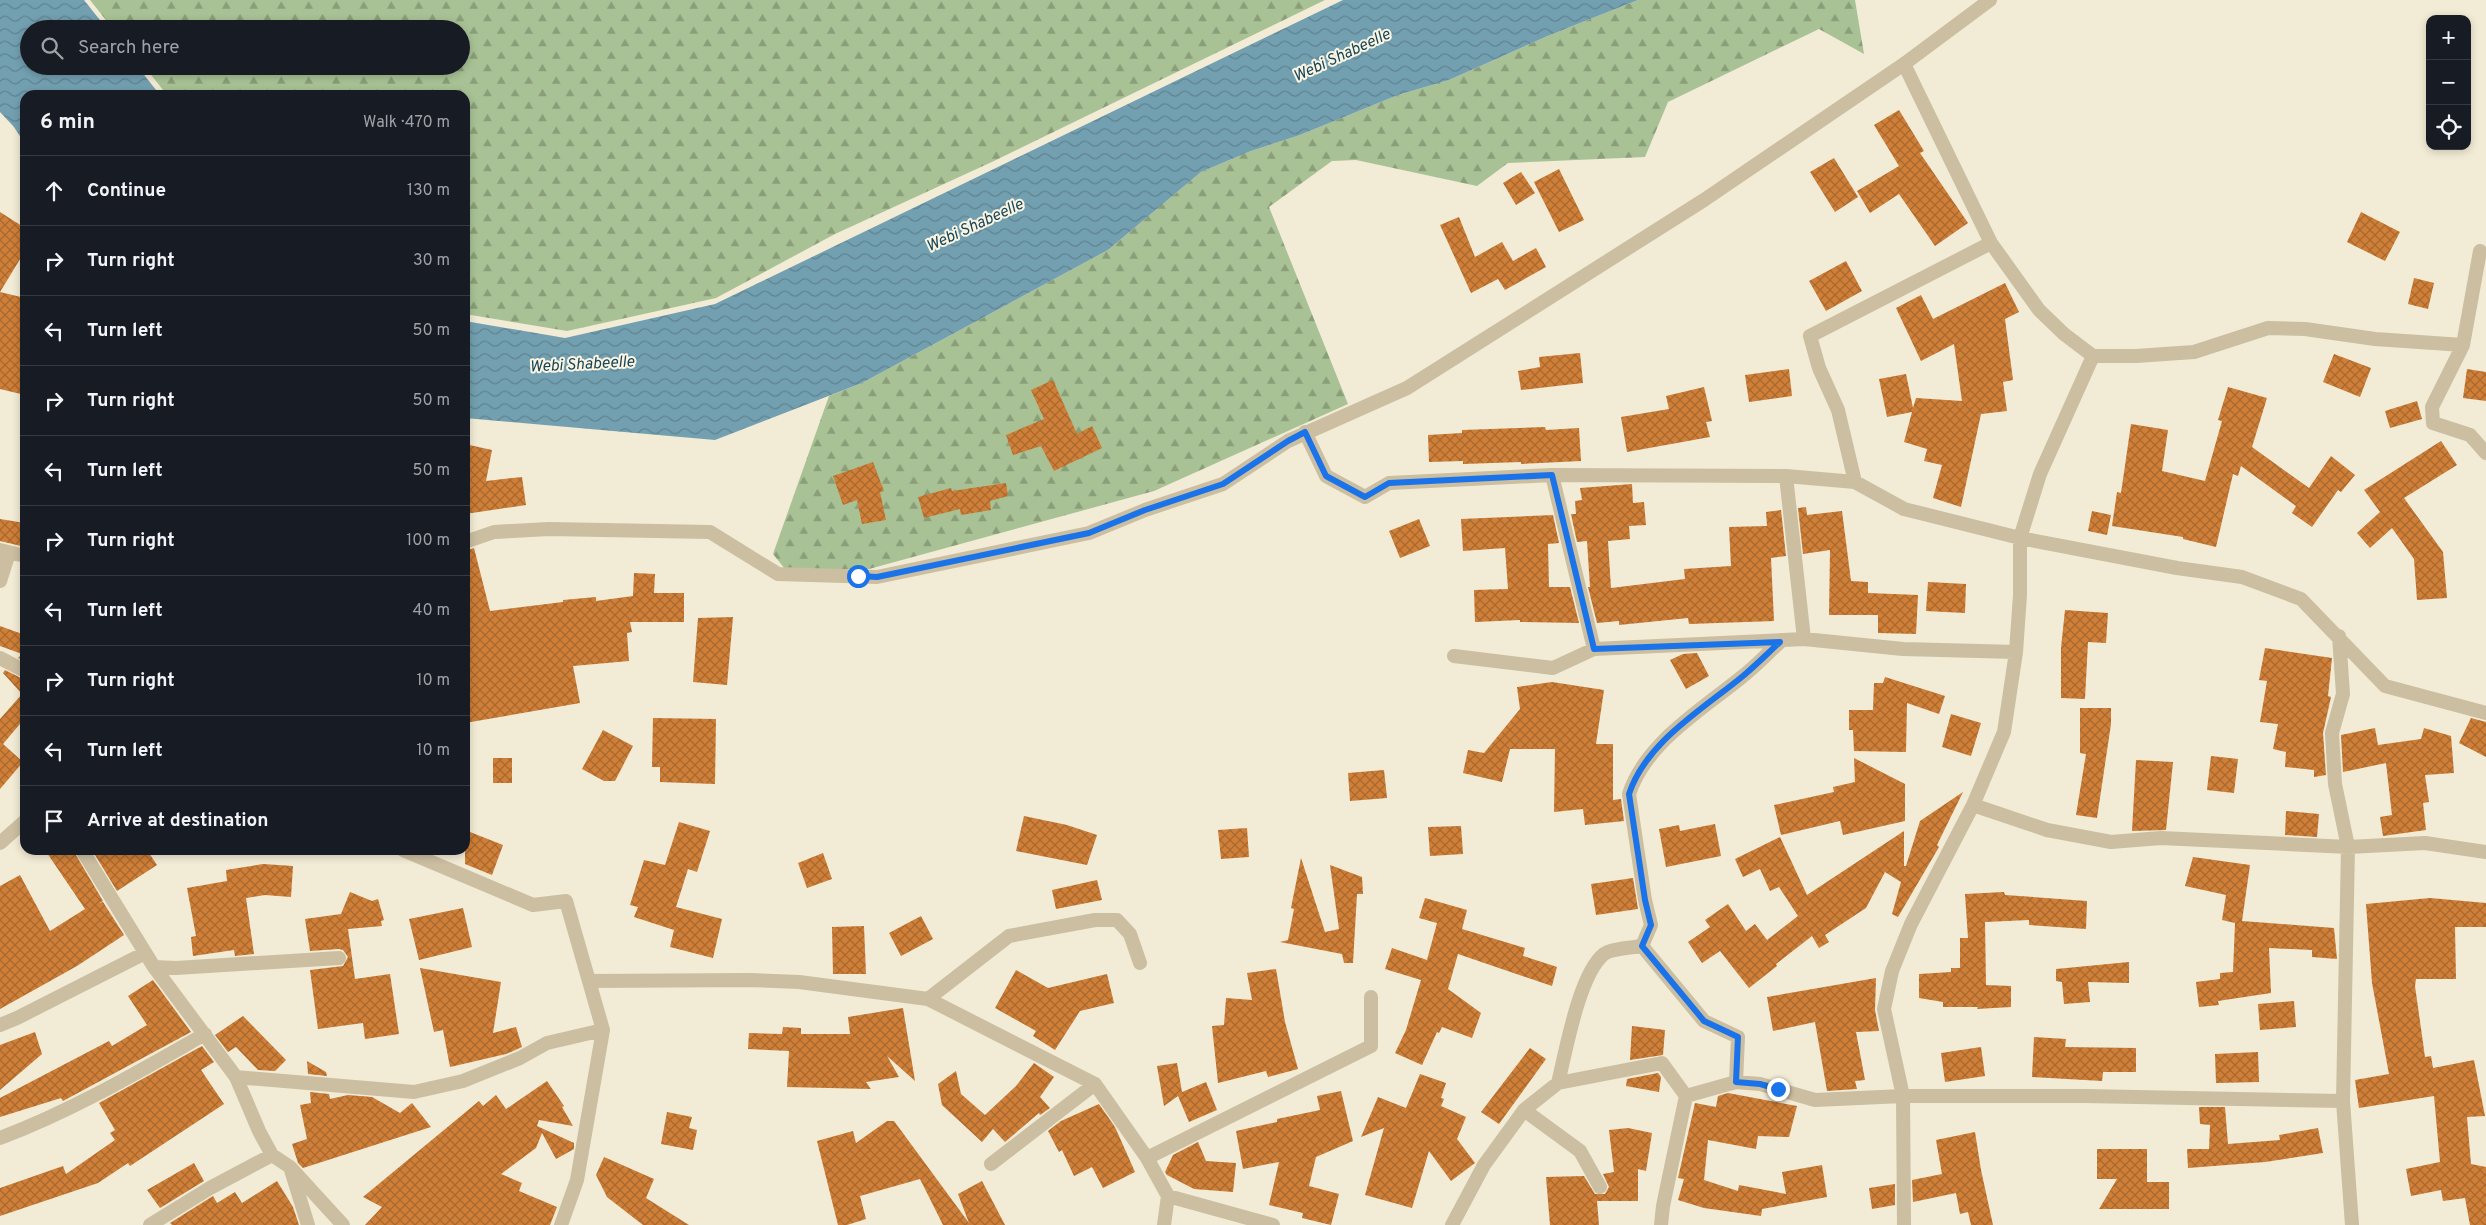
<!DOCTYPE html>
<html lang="en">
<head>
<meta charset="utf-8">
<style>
	:root { --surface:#171b24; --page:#242831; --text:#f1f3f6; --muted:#9ea1a6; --line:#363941 }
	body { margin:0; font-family:Overpass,sans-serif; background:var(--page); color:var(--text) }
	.controls { position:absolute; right:15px; top:15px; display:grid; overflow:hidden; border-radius:10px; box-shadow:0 2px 8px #0003 }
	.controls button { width:45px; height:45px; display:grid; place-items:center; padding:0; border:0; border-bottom:1px solid var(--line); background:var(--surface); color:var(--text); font:25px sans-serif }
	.stop { position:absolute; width:15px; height:15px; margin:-11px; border:4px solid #1a73e8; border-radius:50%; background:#fff }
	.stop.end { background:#1a73e8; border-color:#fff; box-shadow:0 1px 5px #0008 }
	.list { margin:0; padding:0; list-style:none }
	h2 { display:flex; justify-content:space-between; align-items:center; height:65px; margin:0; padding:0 20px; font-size:21px }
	h2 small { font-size:16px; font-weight:400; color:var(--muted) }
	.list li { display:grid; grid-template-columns:32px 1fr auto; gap:15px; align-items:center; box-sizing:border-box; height:70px; padding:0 20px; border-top:1px solid var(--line) }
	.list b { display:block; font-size:19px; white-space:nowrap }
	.list em { font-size:16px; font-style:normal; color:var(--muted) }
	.icon { flex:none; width:28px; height:28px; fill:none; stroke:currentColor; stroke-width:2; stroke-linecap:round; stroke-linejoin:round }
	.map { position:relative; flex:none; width:2486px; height:1225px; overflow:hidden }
	.search { position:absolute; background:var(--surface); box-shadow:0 2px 8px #0003; left:20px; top:20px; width:450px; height:55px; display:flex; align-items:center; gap:12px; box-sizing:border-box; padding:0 18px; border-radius:28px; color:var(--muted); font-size:19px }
	.panel { position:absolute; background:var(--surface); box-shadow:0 2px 8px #0003; left:20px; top:90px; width:450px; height:765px; border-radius:15px }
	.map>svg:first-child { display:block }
	.forest { fill:url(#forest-firs) }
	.water { fill:url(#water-waves) }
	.building { fill:url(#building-cross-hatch) }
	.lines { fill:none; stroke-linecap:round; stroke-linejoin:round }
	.minor { stroke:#cbbea1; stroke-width:14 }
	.tertiary { stroke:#cbbea1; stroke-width:14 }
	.route { stroke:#1a73e8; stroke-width:6 }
	.labels { text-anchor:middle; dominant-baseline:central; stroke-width:4; stroke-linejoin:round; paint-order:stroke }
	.water-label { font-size:16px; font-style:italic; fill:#184558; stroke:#faf5e2 }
</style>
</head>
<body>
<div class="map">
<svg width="2486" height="1225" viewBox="0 0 2486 1225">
	<defs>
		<pattern id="forest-firs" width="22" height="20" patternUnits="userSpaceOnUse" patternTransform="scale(1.25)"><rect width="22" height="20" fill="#a8c295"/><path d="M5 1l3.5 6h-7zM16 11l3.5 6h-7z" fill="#8a9e79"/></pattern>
		<pattern id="water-waves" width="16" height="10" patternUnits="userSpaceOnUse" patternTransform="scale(1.25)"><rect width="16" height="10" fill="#73a0b1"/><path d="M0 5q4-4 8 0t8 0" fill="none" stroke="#5f8390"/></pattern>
		<pattern id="building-cross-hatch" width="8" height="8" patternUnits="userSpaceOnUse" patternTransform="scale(1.25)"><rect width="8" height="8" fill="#cf7f37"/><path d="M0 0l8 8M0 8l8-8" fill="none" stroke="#a9682e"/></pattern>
	</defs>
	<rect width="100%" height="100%" fill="#f2ebd5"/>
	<path class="forest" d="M90 0H1325L994 161 835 234 716 298 567 331 465 314V95H167L144 66H461V29H113Z
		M1638 0H1855L1864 54 1819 29 1668 102 1645 157 1508 163 1477 186 1356 160 1332 161 1269 207 1348 404 1154 491 869 569H785L773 554 829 396 862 383 1108 250 1201 172 1251 151 1300 135 1398 95 1449 80 1550 35Z"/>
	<path class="water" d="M0 0H84L107 29H29V66H137L160 95H25V144L14 127 0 112Z
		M1343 0H1638L1550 35 1449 80 1398 95 1300 135 1251 151 1201 172 1108 250 862 383 715 440 465 418V321L565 338 715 304Z"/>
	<path class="building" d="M1899 110 1924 151 1920 153 1968 223 1935 246 1899 194 1870 213 1857 191 1899 166 1874 125Z
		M1834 158 1858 197 1835 212 1810 172Z
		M1559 169 1584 220 1559 232 1534 182Z
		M1521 172 1535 193 1516 205 1503 183Z
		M0 212 25 228V251L0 292Z
		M2361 212 2400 232 2385 261 2347 242Z
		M1459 217 1475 257 1502 242 1513 261 1536 248 1546 267 1505 290 1498 279 1471 293 1440 225Z
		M1846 261 1862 291 1826 311 1809 281Z
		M2414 278 2434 283 2428 309 2408 304Z
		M2005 283 2019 312 2005 319 2013 380 2003 382 2007 411 1981 414 1961 507 1933 498 1942 465 1924 461 1927 449 1904 442 1912 412 1887 417 1879 379 1906 374 1913 408 1916 398 1962 401 1954 344 1921 361 1896 308 1921 295 1933 319Z
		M0 292 25 298V395L0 389Z
		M1580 353 1583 383 1521 390 1518 371 1540 367 1539 357Z
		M2334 354 2371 368 2360 397 2323 382Z
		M1789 369 1792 396 1749 402 1745 375Z
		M2467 369 2486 372V401L2463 398Z
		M1053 380 1077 434 1092 426 1102 448 1054 471 1041 446 1013 455 1006 435 1044 419 1031 390Z
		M1704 387 1712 421 1706 422 1710 437 1627 452 1621 417 1669 409 1666 396Z
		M2228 387 2267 398 2252 447 2309 488 2331 456 2355 475 2341 492 2338 490 2312 527 2292 513 2296 506 2241 466 2238 476 2233 474 2216 547 2183 539V537L2112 526 2117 492 2121 493 2131 424 2168 430 2162 471 2205 481 2222 421 2218 420Z
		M2417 401 2422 419 2390 428 2385 411Z
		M1545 427 1546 430 1579 428 1581 461 1521 464V462L1463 464V461L1429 462 1428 435 1462 433V430Z
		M2441 441 2457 465 2404 498 2443 552 2447 598 2417 600 2414 559 2392 528 2370 548 2357 533 2380 512 2364 490Z
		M465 444 492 450 486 481 522 477 526 505 465 514Z
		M873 462 884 491 880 492 886 520 862 524 857 500 843 505 833 476Z
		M1006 483 1008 496 990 501 991 510 961 515 960 509 924 518 918 497 951 488 952 491Z
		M1632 484 1633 503 1644 502 1646 525 1629 526 1630 539 1608 541 1611 588 1685 579 1684 569 1731 566 1729 527 1767 526 1766 512 1781 510 1786 556 1771 558 1774 621 1689 624 1688 618 1619 625V621L1597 623 1588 587H1590L1587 541 1577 542 1571 514H1576L1575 501 1582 500 1580 488Z
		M1806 507 1807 515 1842 511 1851 581 1868 582V593L1918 595 1916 634 1878 633V615H1829L1830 550 1803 554 1798 508Z
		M2092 511 2111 515 2107 535 2088 531Z
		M1553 515 1559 543 1548 544 1549 587H1570L1579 623 1520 622V620L1475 622 1474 590 1508 589 1505 548 1463 551 1461 519Z
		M0 519 25 523V547L0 541Z
		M1419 519 1430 546 1400 558 1389 531Z
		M474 548 490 611 563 602V600L596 597V601L633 596 634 573 655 574 654 593H684V622H630L632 632 627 633 629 661 573 666 580 703 465 723V551Z
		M1928 582 1966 584 1965 613 1926 611Z
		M2065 610 2108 613 2106 643 2088 642 2085 699 2061 698V648Z
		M733 617 727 685 693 682 698 618Z
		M0 626 25 635V661L18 658 22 654 0 646Z
		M2265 648 2332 658 2328 696 2331 697 2323 733 2326 775 2314 777V770L2285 767 2286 752 2273 749 2278 724 2260 722 2267 681 2259 680Z
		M1697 653 1709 676 1686 689 1670 660 1683 654Z
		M5 670 25 680V718L3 744 23 762 0 789V719L22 694 3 673Z
		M1885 677 1945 696 1939 714 1907 703 1906 752 1854 751 1853 730H1849V710H1873L1874 683H1883Z
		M1552 682 1604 690 1596 744H1613V800L1621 799 1624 821 1585 825 1583 809 1554 812 1555 749H1510L1502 782 1463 773 1468 750 1484 753 1520 709 1517 687Z
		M2080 708H2111V724L2097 818 2076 815 2086 754 2080 753Z
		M1951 714 1981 723 1971 756 1942 747Z
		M653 718 716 719 715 784 660 782V767H652Z
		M2471 718 2486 722V757L2459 743Z
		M2375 728 2378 745 2421 739 2424 728 2451 736 2454 773 2425 775 2429 802 2423 803 2426 830 2383 836 2380 817 2392 815 2386 763 2343 772 2341 735Z
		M603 730 633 746 615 781H604L582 769Z
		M2211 756 2238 759 2234 793 2207 790Z
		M493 758H512V783H493Z
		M1854 758 1905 784V821L1843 835 1840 821 1781 835 1774 805 1834 792 1833 787 1855 782Z
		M2136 760 2173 762 2166 830 2132 831Z
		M1384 770 1387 798 1350 801 1348 773Z
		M1963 792 1937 845 1939 847 1898 917 1892 914 1901 882 1885 872 1866 908 1825 935 1829 942 1819 948 1812 936 1776 964 1777 966 1749 988 1720 951 1702 963 1688 942 1710 927 1705 920 1728 904 1746 931 1755 924 1767 940 1798 916 1779 887 1770 891 1760 869 1743 877 1735 859 1780 837 1807 895 1904 831V866H1906L1920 821Z
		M2286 811 2319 814 2317 837 2285 835Z
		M1024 816 1067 825 1097 835 1087 865 1016 851Z
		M679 822 710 831 697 872 688 869 676 907 722 919 713 958 670 947 674 930 634 917 638 907 630 905 644 860 665 865Z
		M1715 824 1721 856 1666 867 1659 829 1679 825 1680 831Z
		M1461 826 1463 854 1430 856 1428 827Z
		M1247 828 1249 857 1221 859 1218 830Z
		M465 830 503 845 492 875 465 864Z
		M45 850H73L103 901 99 903 103 902 124 935 77 966 0 1009V886L20 875 50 931 85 909Z
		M92 850H147L157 865 117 891Z
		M823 853 832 879 807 888 798 863Z
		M2193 857 2250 865 2242 921 2334 928 2337 959 2312 957V950L2269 948 2271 993 2218 1001 2219 1005 2199 1007 2196 982 2220 979V973L2233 972 2235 923 2222 920 2226 895 2185 886Z
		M1301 858 1325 932 1339 929 1330 865 1362 877 1363 894H1357L1353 963H1344L1342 954 1280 942 1288 940 1294 909 1291 908Z
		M263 864 293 866 291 897 265 895 246 898 254 954 235 956 234 950 193 956 191 937 196 936 187 888 227 881 226 870Z
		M1633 878 1638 909 1596 915 1591 884Z
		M1097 880 1102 900 1056 909 1052 890Z
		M350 892 372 901 378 899 384 920 381 921 382 926 348 929 355 979 390 974 399 1034 365 1039 363 1023 318 1029 310 970 343 966 348 957 343 950 339 949 310 951 305 919 341 914Z
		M2004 892 2005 895 2087 901 2086 929 2029 925V920L1985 922 1986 985 2011 986V1007L1977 1009 1978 1007H1943V1002L1919 998V974L1951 972V968H1960V938H1968L1965 894Z
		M1425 898 1467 910 1462 929 1525 948 1523 956 1557 967 1552 986 1458 954 1448 989 1481 1013 1472 1038 1442 1027 1439 1033 1437 1032 1422 1065 1395 1053 1406 1030 1421 980 1385 969 1392 948 1427 960 1437 923 1419 918Z
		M2430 898 2486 903V927H2455L2456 979H2416L2415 986 2425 1057 2431 1056 2433 1068 2474 1060 2485 1116 2467 1117 2471 1164 2486 1167V1225H2470L2465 1198 2443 1201 2441 1190 2411 1196 2406 1169 2440 1162 2434 1096 2359 1108 2355 1080 2389 1074 2372 983 2366 904Z
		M463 908 472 947 419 960 409 919Z
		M921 916 933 939 901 956 889 933Z
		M864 926 866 974H833L832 927Z
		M2129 962V983L2088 982 2090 1002 2064 1004 2062 982 2056 981V969Z
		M420 968 501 982 493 1033 516 1027 522 1047 506 1054 450 1067 443 1030 434 1032Z
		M1276 969 1285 1022 1298 1069 1268 1077 1266 1071 1218 1083 1212 1026 1224 1025 1226 998 1252 1000 1247 973Z
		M1016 970 1048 988 1107 974 1114 1003 1080 1011 1055 1050 1033 1036 1036 1031 995 1008Z
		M1876 978 1875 1010 1879 1031 1856 1032 1865 1080 1855 1081 1857 1089 1827 1091 1815 1022 1773 1031 1767 997Z
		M153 980 191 1032 63 1101 61 1098 0 1117V1098L109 1041 112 1046 147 1025 128 996Z
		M2294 1001 2296 1027 2260 1030 2258 1004Z
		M903 1008 915 1081 887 1056 899 1077 866 1082 871 1089 787 1087 789 1051 748 1049 749 1033 782 1034 783 1027 801 1028V1034H850L848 1017Z
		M243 1016 286 1060 275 1071 258 1070 236 1047 228 1052 215 1035Z
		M1632 1026 1665 1030 1663 1055 1630 1060Z
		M35 1032 42 1054 0 1090V1045Z
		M2034 1037 2066 1039 2065 1047 2136 1048V1072H2103L2102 1081 2032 1077Z
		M202 1046 214 1062 201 1070 224 1104 130 1166 128 1163 98 1183 0 1216V1188L63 1166 66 1174 115 1140 110 1133 115 1130 99 1103Z
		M1981 1047 1985 1076 1945 1082 1941 1053Z
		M1530 1048 1546 1059 1499 1124 1481 1112Z
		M2258 1052 2259 1082 2216 1083 2215 1054Z
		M307 1061 326 1072 327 1076 308 1074Z
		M1034 1063 1054 1077 1040 1097 1050 1108 1040 1115 1039 1113 1005 1142 993 1129 982 1142 942 1105 938 1084 956 1071 961 1094 985 1115 1016 1086Z
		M1177 1063 1182 1092 1206 1082 1217 1110 1189 1122 1178 1096 1164 1106 1157 1066Z
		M1658 1073 1661 1077 1659 1092 1626 1086 1627 1079Z
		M1420 1074 1446 1083 1441 1098 1444 1099 1441 1106 1466 1117 1457 1139 1475 1163 1451 1181 1429 1151 1412 1208 1365 1195 1384 1128 1361 1137 1378 1097 1406 1108Z
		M547 1081 564 1106 562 1107 573 1126 539 1120 537 1126 574 1143V1149L556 1159 542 1133 536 1148 501 1174 522 1183 519 1191 557 1207 550 1225H365L382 1207 363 1197 479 1101 483 1106 496 1095 506 1109Z
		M1341 1091 1353 1141 1316 1157 1309 1186 1339 1194 1331 1225 1302 1218 1303 1213 1269 1205 1279 1162 1243 1169 1236 1131 1277 1122V1119L1320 1110 1317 1096Z
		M310 1092 329 1094 330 1099 348 1095 372 1097 400 1113 412 1103 431 1127 303 1168 298 1163 292 1144 307 1139 300 1105 311 1103Z
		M1728 1093 1797 1106 1789 1137 1758 1136 1756 1149 1708 1140 1704 1180 1738 1191 1739 1185 1786 1194 1782 1172 1822 1165 1827 1197 1762 1209 1761 1216 1704 1208 1678 1200 1684 1179 1678 1178 1695 1103 1716 1107 1718 1096Z
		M1099 1104 1115 1127 1135 1172 1103 1188 1092 1167 1074 1176 1062 1150 1059 1152 1048 1131 1061 1121Z
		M2199 1107H2225L2228 1144 2280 1140 2279 1135 2318 1128 2323 1153 2265 1162 2188 1168 2187 1149H2209L2210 1125 2200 1124Z
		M667 1112 692 1117 689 1128 697 1130 693 1150 661 1144Z
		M887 1121H894L969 1223 958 1194 982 1181 1005 1225H943L920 1179 860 1196 866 1219 847 1225H838L817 1141 853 1131 856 1143Z
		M1628 1128 1652 1133 1646 1171 1638 1169V1201H1597L1599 1225H1550L1546 1177 1584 1176 1595 1194H1605L1609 1187 1603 1174 1614 1172 1609 1130Z
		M1975 1132 1981 1170 1993 1225H1971L1968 1212 1960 1214 1956 1193 1913 1202 1912 1180 1942 1174 1936 1140Z
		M1198 1142 1206 1161 1236 1163 1233 1192 1194 1189 1167 1175 1165 1172 1173 1155Z
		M2097 1149H2147V1182H2169V1209H2099L2117 1179H2097Z
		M604 1157 654 1179 646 1198 689 1225H643L607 1197 596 1175Z
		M194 1163 204 1181 160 1208 147 1190Z
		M277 1181 293 1207 299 1225H172L170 1223 213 1196 217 1203 235 1192 242 1203Z
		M1895 1184V1205L1872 1209 1869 1188Z"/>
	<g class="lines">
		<path class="minor" d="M1904 64 1991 243 2039 310 2064 334 2093 356
			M2480 251 2463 345 2432 407 2433 423 2470 435 2486 453
			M1305 432 1326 476 1365 497 1389 483 1552 475 1786 476 1855 482 1904 509 2020 538 2177 568 2242 577 2301 599 2385 686 2486 713
			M1552 475 1594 649
			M1786 476 1804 639
			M1855 482 1838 410 1819 368 1810 336 1991 243
			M0 550 25 556
			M0 581 9 553
			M2339 636 2343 694 2332 733 2335 784 2348 847 2343 1101 2352 1225
			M1454 656 1553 668 1594 649 1804 639 1903 649 2016 652
			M0 658 25 671
			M1973 805 2047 830 2111 842 2161 838 2348 847 2425 843 2486 852
			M82 850 154 967 236 1077 259 1131 272 1155 290 1167 343 1225
			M403 850 533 905 566 901 603 1030 577 1180 561 1225
			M1642 946 1704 1021 1738 1037 1736 1082
			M154 967 176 968 339 958
			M589 981 750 980 799 982 928 999 1095 1084 1147 1158 1168 1196 1164 1225
			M928 999 1009 936 1095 920H1117L1130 934 1140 963
			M0 1025 17 1018 145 953
			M236 1077 414 1092 463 1081 520 1058 547 1043 603 1030
			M1558 1083C1566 1051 1579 974 1604 954 1613 948 1631 948 1642 946L1651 925 1645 900 1629 794C1646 742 1703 709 1743 676 1756 666 1768 653 1780 642
			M1686 1096 1736 1082 1760 1084 1815 1100 1903 1096H2086L2343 1101
			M1524 1110 1580 1151 1600 1187
			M0 1138C72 1111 138 1072 205 1034
			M1147 1158 1371 1046V997
			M991 1164 1095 1084
			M291 1170 308 1225
			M1168 1196 1273 1225
			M150 1225 210 1188 272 1155
			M1452 1225 1484 1165 1524 1110 1558 1083 1662 1063 1686 1096 1663 1206 1661 1225
			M1904 1225 1903 1096 1884 1009 1892 971 1911 924 1973 805 2004 732 2016 652 2020 595V538L2040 474 2093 356H2136L2194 352 2268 328 2305 329 2375 339 2463 345"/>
		<path class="tertiary" d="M465 542 494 532 549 529 710 532 778 574 877 577 1089 533 1145 510 1223 484 1288 441 1407 388 1704 200 1904 64 1990 0
			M0 843 25 821"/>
	</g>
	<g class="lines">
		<path class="route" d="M858 576 877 577 1089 533 1145 510 1223 484 1288 441 1305 432 1326 476 1365 497 1389 483 1552 475 1594 649 1780 642C1768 653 1756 665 1743 676 1703 709 1646 742 1629 794L1645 900 1651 925 1642 946 1704 1021 1738 1037 1736 1082 1760 1084 1778 1089"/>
	</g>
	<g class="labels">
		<g class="water-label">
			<text transform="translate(1342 56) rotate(-25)">Webi Shabeelle</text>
			<text transform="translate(975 226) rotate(-25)">Webi Shabeelle</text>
			<text transform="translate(582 365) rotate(-3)">Webi Shabeelle</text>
		</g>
	</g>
</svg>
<div class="controls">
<button>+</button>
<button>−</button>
<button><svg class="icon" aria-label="locate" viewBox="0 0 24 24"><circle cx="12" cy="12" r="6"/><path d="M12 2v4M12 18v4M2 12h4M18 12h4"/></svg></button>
</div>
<div class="stop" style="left:858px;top:576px"></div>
<div class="stop end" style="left:1778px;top:1089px"></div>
<div class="search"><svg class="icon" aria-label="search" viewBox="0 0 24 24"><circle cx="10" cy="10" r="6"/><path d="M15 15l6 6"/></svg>Search here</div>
<section class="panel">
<h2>6 min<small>Walk · 470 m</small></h2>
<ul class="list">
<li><svg class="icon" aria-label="ahead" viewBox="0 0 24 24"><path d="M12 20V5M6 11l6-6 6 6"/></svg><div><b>Continue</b></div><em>130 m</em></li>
<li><svg class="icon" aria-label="right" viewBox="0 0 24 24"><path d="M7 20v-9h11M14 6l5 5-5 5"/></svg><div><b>Turn right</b></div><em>30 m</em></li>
<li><svg class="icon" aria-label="left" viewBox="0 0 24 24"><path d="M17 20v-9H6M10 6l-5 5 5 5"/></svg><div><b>Turn left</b></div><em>50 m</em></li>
<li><svg class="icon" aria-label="right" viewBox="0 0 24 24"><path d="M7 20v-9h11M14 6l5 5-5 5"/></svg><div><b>Turn right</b></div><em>50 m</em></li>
<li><svg class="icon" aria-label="left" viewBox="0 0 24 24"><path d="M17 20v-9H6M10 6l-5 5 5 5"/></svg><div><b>Turn left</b></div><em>50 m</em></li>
<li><svg class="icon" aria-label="right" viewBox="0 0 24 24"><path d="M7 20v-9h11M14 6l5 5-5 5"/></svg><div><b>Turn right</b></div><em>100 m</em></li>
<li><svg class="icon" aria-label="left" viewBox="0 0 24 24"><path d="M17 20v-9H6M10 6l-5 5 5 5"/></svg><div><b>Turn left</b></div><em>40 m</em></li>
<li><svg class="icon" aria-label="right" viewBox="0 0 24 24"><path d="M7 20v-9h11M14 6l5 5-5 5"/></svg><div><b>Turn right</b></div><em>10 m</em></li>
<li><svg class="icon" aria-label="left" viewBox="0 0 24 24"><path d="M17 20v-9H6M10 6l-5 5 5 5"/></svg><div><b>Turn left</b></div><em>10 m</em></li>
<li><svg class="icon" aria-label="arrive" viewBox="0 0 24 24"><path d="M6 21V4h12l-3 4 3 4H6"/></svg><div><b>Arrive at destination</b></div></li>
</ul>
</section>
</div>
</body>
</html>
